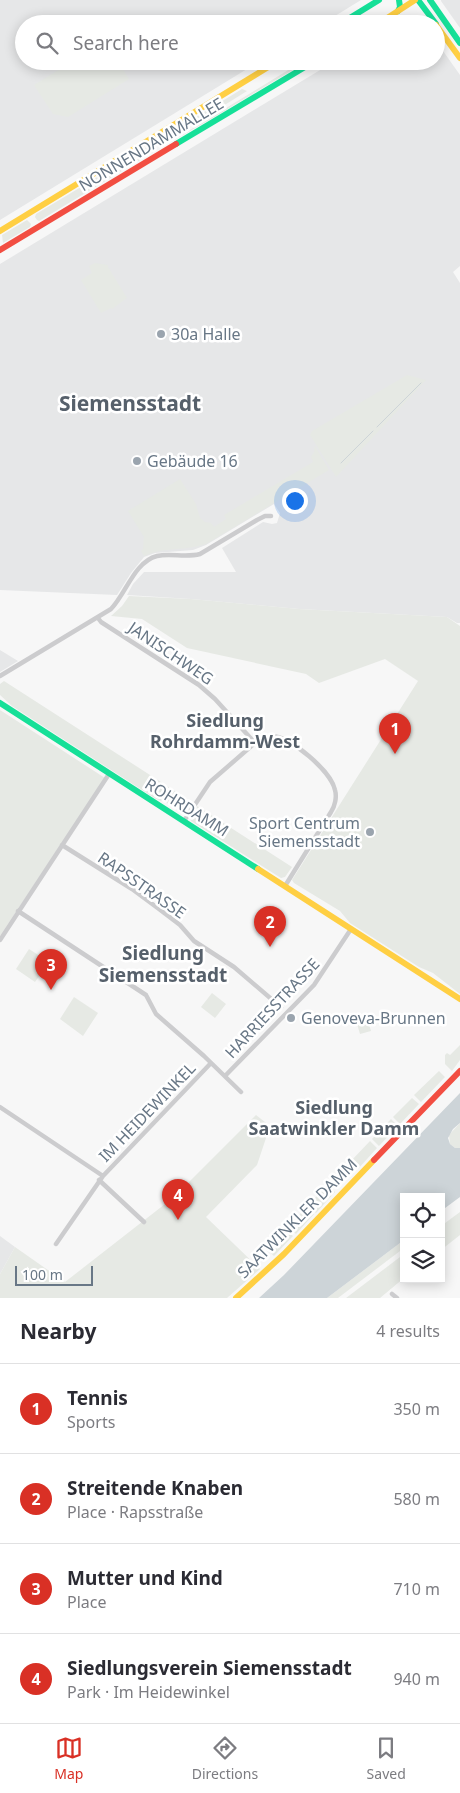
<!DOCTYPE html>
<html lang="en">
<head>
<meta charset="utf-8">
<style>
	:root { --surface:#fff; --page:#f2f2f3; --text:#2b2b33; --muted:#7c7c81; --line:#e1e1e2; --accent:#d93025 }
	body { margin:0; font-family:"Noto Sans",sans-serif; background:var(--page); color:var(--text) }
	.controls { position:absolute; right:15px; bottom:15px; display:grid; overflow:hidden; border-radius:0px; box-shadow:0 2px 12px #0003 }
	.controls button { width:45px; height:45px; display:grid; place-items:center; padding:0; border:0; border-bottom:1px solid var(--line); background:var(--surface); color:var(--text); font:25px sans-serif }
	.scale { position:absolute; left:15px; bottom:12px; width:78px; box-sizing:border-box; padding-left:5px; border:2px solid #687786; border-top:0; font-size:14px; line-height:18px; white-space:nowrap; color:#687786; -webkit-text-stroke:4px #fff; paint-order:stroke }
	.you { position:absolute; left:294px; top:500px; width:18px; height:18px; margin:-12px; border:4px solid #fff; border-radius:50%; background:#1a73e8; box-shadow:0 0 0 8px #1a73e833 }
	.badge { display:grid; place-items:center; width:32px; height:32px; border-radius:50%; background:var(--accent); color:#fff; font-size:16px; font-weight:700 }
	.pin { position:absolute; translate:-50% -41px; filter:drop-shadow(0 1px 2px #0008) }
	.pin::after { content:''; position:absolute; top:26px; width:18px; height:15px; background:inherit; clip-path:polygon(0 0,100% 0,50% 100%) }
	.list { margin:0; padding:0; list-style:none }
	h2 { display:flex; justify-content:space-between; align-items:center; height:65px; margin:0; padding:0 20px; font-size:21px }
	h2 small { font-size:16px; font-weight:400; color:var(--muted) }
	.list li { display:grid; grid-template-columns:32px 1fr auto; gap:15px; align-items:center; box-sizing:border-box; height:90px; padding:0 20px; border-top:1px solid var(--line) }
	.list b { display:block; font-size:19px; white-space:nowrap }
	.list p { margin:0; font-size:16px; white-space:nowrap; color:var(--muted) }
	.list em { font-size:16px; font-style:normal; color:var(--muted) }
	.icon { flex:none; width:28px; height:28px; fill:none; stroke:currentColor; stroke-width:2; stroke-linecap:round; stroke-linejoin:round }
	.map { position:relative; flex:none; width:460px; height:1298px; overflow:hidden }
	.search { position:absolute; background:var(--surface); box-shadow:0 2px 12px #0003; left:15px; right:15px; top:15px; height:55px; display:flex; align-items:center; gap:12px; box-sizing:border-box; padding:0 18px; border-radius:28px; color:var(--muted); font-size:19px }
	.sheet { height:425px; background:var(--surface) }
	nav { display:flex; justify-content:space-around; align-items:center; box-sizing:border-box; height:70px; border-top:1px solid var(--line); background:var(--surface); font-size:14px; color:var(--muted) }
	nav a { display:grid; justify-items:center; gap:2px }
	nav .on { color:var(--accent) }
	.map>svg:first-child { display:block }
	.built { fill:#e6e7e8 }
	.green { fill:#e6e9e4 }
	.water { fill:#cdd4d8 }
	.lines { fill:none; stroke-linecap:round; stroke-linejoin:round }
	.stream { stroke:#cdd4d8; stroke-width:1 }
	.street-tunnel { stroke:#d3d7db; stroke-width:4.5; stroke-dasharray:4.5 2; stroke-linecap:butt }
	.street { stroke:#ccccce; stroke-width:4.5 }
	.fast { stroke:#16e098; stroke-width:6 }
	.slow { stroke:#ffcf43; stroke-width:6 }
	.jam { stroke:#f24e42; stroke-width:6 }
	.poi-dot { fill:#9aa4ae; stroke:#fff; stroke-width:2 }
	.labels { text-anchor:middle; dominant-baseline:central; stroke-width:5; stroke-linejoin:round; paint-order:stroke }
	.street-label { font-size:16px; fill:#687786; stroke:#fff }
	.poi-label { font-size:16px; fill:#687786; stroke:#fff; text-anchor:start }
	.neighbourhood-label { font-size:18px; font-weight:bold; fill:#56606b; stroke:#fff }
	.quarter-label { font-size:19px; font-weight:bold; fill:#56606b; stroke:#fff }
	.district-label { font-size:21px; font-weight:bold; fill:#56606b; stroke:#fff }
</style>
</head>
<body>
<div class="map">
<svg width="460" height="1298" viewBox="0 0 460 1298">
	<rect width="100%" height="100%" fill="#f7f7f7"/>
	<path class="built" d="M0 0H361L322 24H24V61H260L0 220Z
		M441 0H460V28L441 1Z
		M436 41 460 75V266L453 272 460 283V623H457L447 617 299 609 191 599 127 595 133 584 144 572H236L222 548 263 522 272 524 277 523 280 513 274 504 206 545 193 550 155 553 144 557 131 573 117 595 0 590V264L335 61H436Z
		M0 650 18 661 0 672Z
		M0 1236 15 1247 0 1274Z"/>
	<path class="green" d="M73 61H118L129 79 68 117 53 114 34 85Z
		M303 61 306 62 211 119 167 144Z
		M242 89 247 91 199 121 193 119Z
		M151 145 155 151 39 221 37 220 35 217 36 214Z
		M27 220 31 224 30 227 3 243 2 235Z
		M95 263 108 265V267L127 298 112 309 111 308 101 313 81 280 92 273 89 266Z
		M407 375 426 380 336 477 310 435 312 431Z
		M315 446 329 470 206 544C185 551 163 547 144 556L141 551 143 549 144 537 128 511 180 479 196 504 200 518 205 522 211 523 214 527 226 519 224 515 313 462 311 457 314 452Z
		M129 596 191 599 299 609 447 617 460 626V994L433 973 419 967 350 923 340 911 294 883 292 880 418 681 385 659 319 683 306 674 187 648 142 619 111 616 122 606Z
		M4 681 192 802 184 814 169 804 156 799 12 706 0 695V684Z
		M0 710 105 778 0 936Z
		M197 806 292 867 285 877 281 878 191 821 190 818Z
		M29 949 49 962 35 982 16 969Z
		M212 993 226 1004 215 1018 201 1007Z
		M74 997 98 1013 83 1036 60 1019Z
		M366 1014 371 1031 360 1034 355 1017Z
		M460 1045V1060L452 1071 445 1064V1055L447 1053 450 1055Z
		M439 1071 445 1077 421 1102 414 1095Z
		M412 1098 419 1104 400 1124 393 1117Z
		M256 1115 270 1126 257 1165 206 1217 260 1269 227 1298H0V1274L15 1247 65 1282 174 1197Z
		M391 1119 398 1126 379 1146 372 1139Z
		M460 1123V1148H455L450 1144 449 1135Z
		M370 1141 377 1148 358 1169 350 1162Z
		M328 1185 335 1192 316 1213 308 1205Z
		M307 1207 314 1214 296 1234 288 1226Z
		M460 1212V1235L441 1250V1226Z
		M286 1229 293 1236 274 1256 266 1249Z
		M404 1240V1248L338 1298H327Z
		M404 1254V1278L380 1298H346Z"/>
	<path class="water" d="M460 1093V1123L453 1129 448 1138 450 1144 455 1148H460V1197L441 1211V1197H404V1240L327 1298H259L284 1275Z"/>
	<g class="lines">
		<path class="stream" d="M377 427 421 383
			M341 463 373 431"/>
		<path class="street-tunnel" d="M276 1003 282 1009"/>
		<path class="street" d="M98 618 101 622 199 685 215 699 255 743
			M0 676 111 609C126 594 134 562 157 556 171 553 186 558 200 554L257 520 265 516H271
			M184 821 210 782 255 743C260 739 265 736 272 736 291 737 331 771 335 790 337 797 335 806 331 812L285 886
			M62 845 132 889 159 909 180 925 194 941 234 967 276 1003
			M18 911 146 995 156 1014 204 1056 241 1092
			M0 940 109 774
			M225 1076 314 985 351 929
			M0 1107 103 1176
			M99 1180 144 1222
			M56 1244 103 1176 211 1063
			M392 1294 397 1298"/>
		<path class="fast" d="M418 0 436 24
			M430 0 460 43
			M398 11 400 7 399 0
			M340 24 379 0
			M176 144 315 61
			M0 703 258 869"/>
		<path class="slow" d="M378 24 415 0
			M436 25 460 58
			M0 231 278 61
			M258 869 460 999
			M236 1298 284 1254 374 1160"/>
		<path class="jam" d="M0 250 176 144
			M374 1160 460 1071"/>
	</g>
	<g class="poi-dot">
		<circle cx="161" cy="334" r="5"/>
		<circle cx="137" cy="461" r="5"/>
		<circle cx="370" cy="832" r="5"/>
		<circle cx="291" cy="1018" r="5"/>
	</g>
	<g class="labels">
		<g class="street-label">
			<text transform="translate(151 144) rotate(-31)">NONNENDAMMALLEE</text>
			<text transform="translate(171 653) rotate(34)">JANISCHWEG</text>
			<text transform="translate(187 807) rotate(32)">ROHRDAMM</text>
			<text transform="translate(142 885) rotate(35)">RAPSSTRASSE</text>
			<text transform="translate(272 1008) rotate(-47)">HARRIESSTRASSE</text>
			<text transform="translate(147 1112) rotate(-46)">IM HEIDEWINKEL</text>
			<text transform="translate(297 1218) rotate(-45)">SAATWINKLER DAMM</text>
		</g>
		<g class="poi-label">
			<text x="171" y="334">30a Halle</text>
			<text x="147" y="461">Gebäude 16</text>
			<text x="360" y="823" text-anchor="end">Sport Centrum<tspan x="360" dy="18">Siemensstadt</tspan></text>
			<text x="301" y="1018">Genoveva-Brunnen</text>
		</g>
		<g class="neighbourhood-label">
			<text x="225" y="720">Siedlung<tspan x="225" dy="21">Rohrdamm-West</tspan></text>
			<text x="334" y="1107">Siedlung<tspan x="334" dy="21">Saatwinkler Damm</tspan></text>
		</g>
		<g class="quarter-label">
			<text x="163" y="953">Siedlung<tspan x="163" dy="22">Siemensstadt</tspan></text>
		</g>
		<g class="district-label">
			<text x="130" y="403">Siemensstadt</text>
		</g>
	</g>
</svg>
<div class="controls">
<button><svg class="icon" aria-label="locate" viewBox="0 0 24 24"><circle cx="12" cy="12" r="6"/><path d="M12 2v4M12 18v4M2 12h4M18 12h4"/></svg></button>
<button><svg class="icon" aria-label="layers" viewBox="0 0 24 24"><path d="M12 4l9 5-9 5-9-5zM3 14l9 5 9-5"/></svg></button>
</div>
<div class="scale">100 m</div>
<div class="you"></div>
<div class="pin badge" style="left:395px;top:754px">1</div>
<div class="pin badge" style="left:270px;top:947px">2</div>
<div class="pin badge" style="left:51px;top:990px">3</div>
<div class="pin badge" style="left:178px;top:1220px">4</div>
<div class="search"><svg class="icon" aria-label="search" viewBox="0 0 24 24"><circle cx="10" cy="10" r="6"/><path d="M15 15l6 6"/></svg>Search here</div>
</div>
<section class="sheet">
<h2>Nearby<small>4 results</small></h2>
<ul class="list">
<li><span class="badge">1</span><div><b>Tennis</b><p>Sports</p></div><em>350 m</em></li>
<li><span class="badge">2</span><div><b>Streitende Knaben</b><p>Place · Rapsstraße</p></div><em>580 m</em></li>
<li><span class="badge">3</span><div><b>Mutter und Kind</b><p>Place</p></div><em>710 m</em></li>
<li><span class="badge">4</span><div><b>Siedlungsverein Siemensstadt</b><p>Park · Im Heidewinkel</p></div><em>940 m</em></li>
</ul>
</section>
<nav>
<a class="on"><svg class="icon" aria-label="map" viewBox="0 0 24 24"><path d="M3 6l6-2 6 2 6-2v14l-6 2-6-2-6 2zM9 4v14M15 6v14"/></svg>Map</a>
<a><svg class="icon" aria-label="directions" viewBox="0 0 24 24"><path d="M12 3l9 9-9 9-9-9zM9 14v-3h6M13 9l2 2-2 2"/></svg>Directions</a>
<a><svg class="icon" aria-label="saved" viewBox="0 0 24 24"><path d="M7 4h10v16l-5-4-5 4z"/></svg>Saved</a>
</nav>
</body>
</html>
